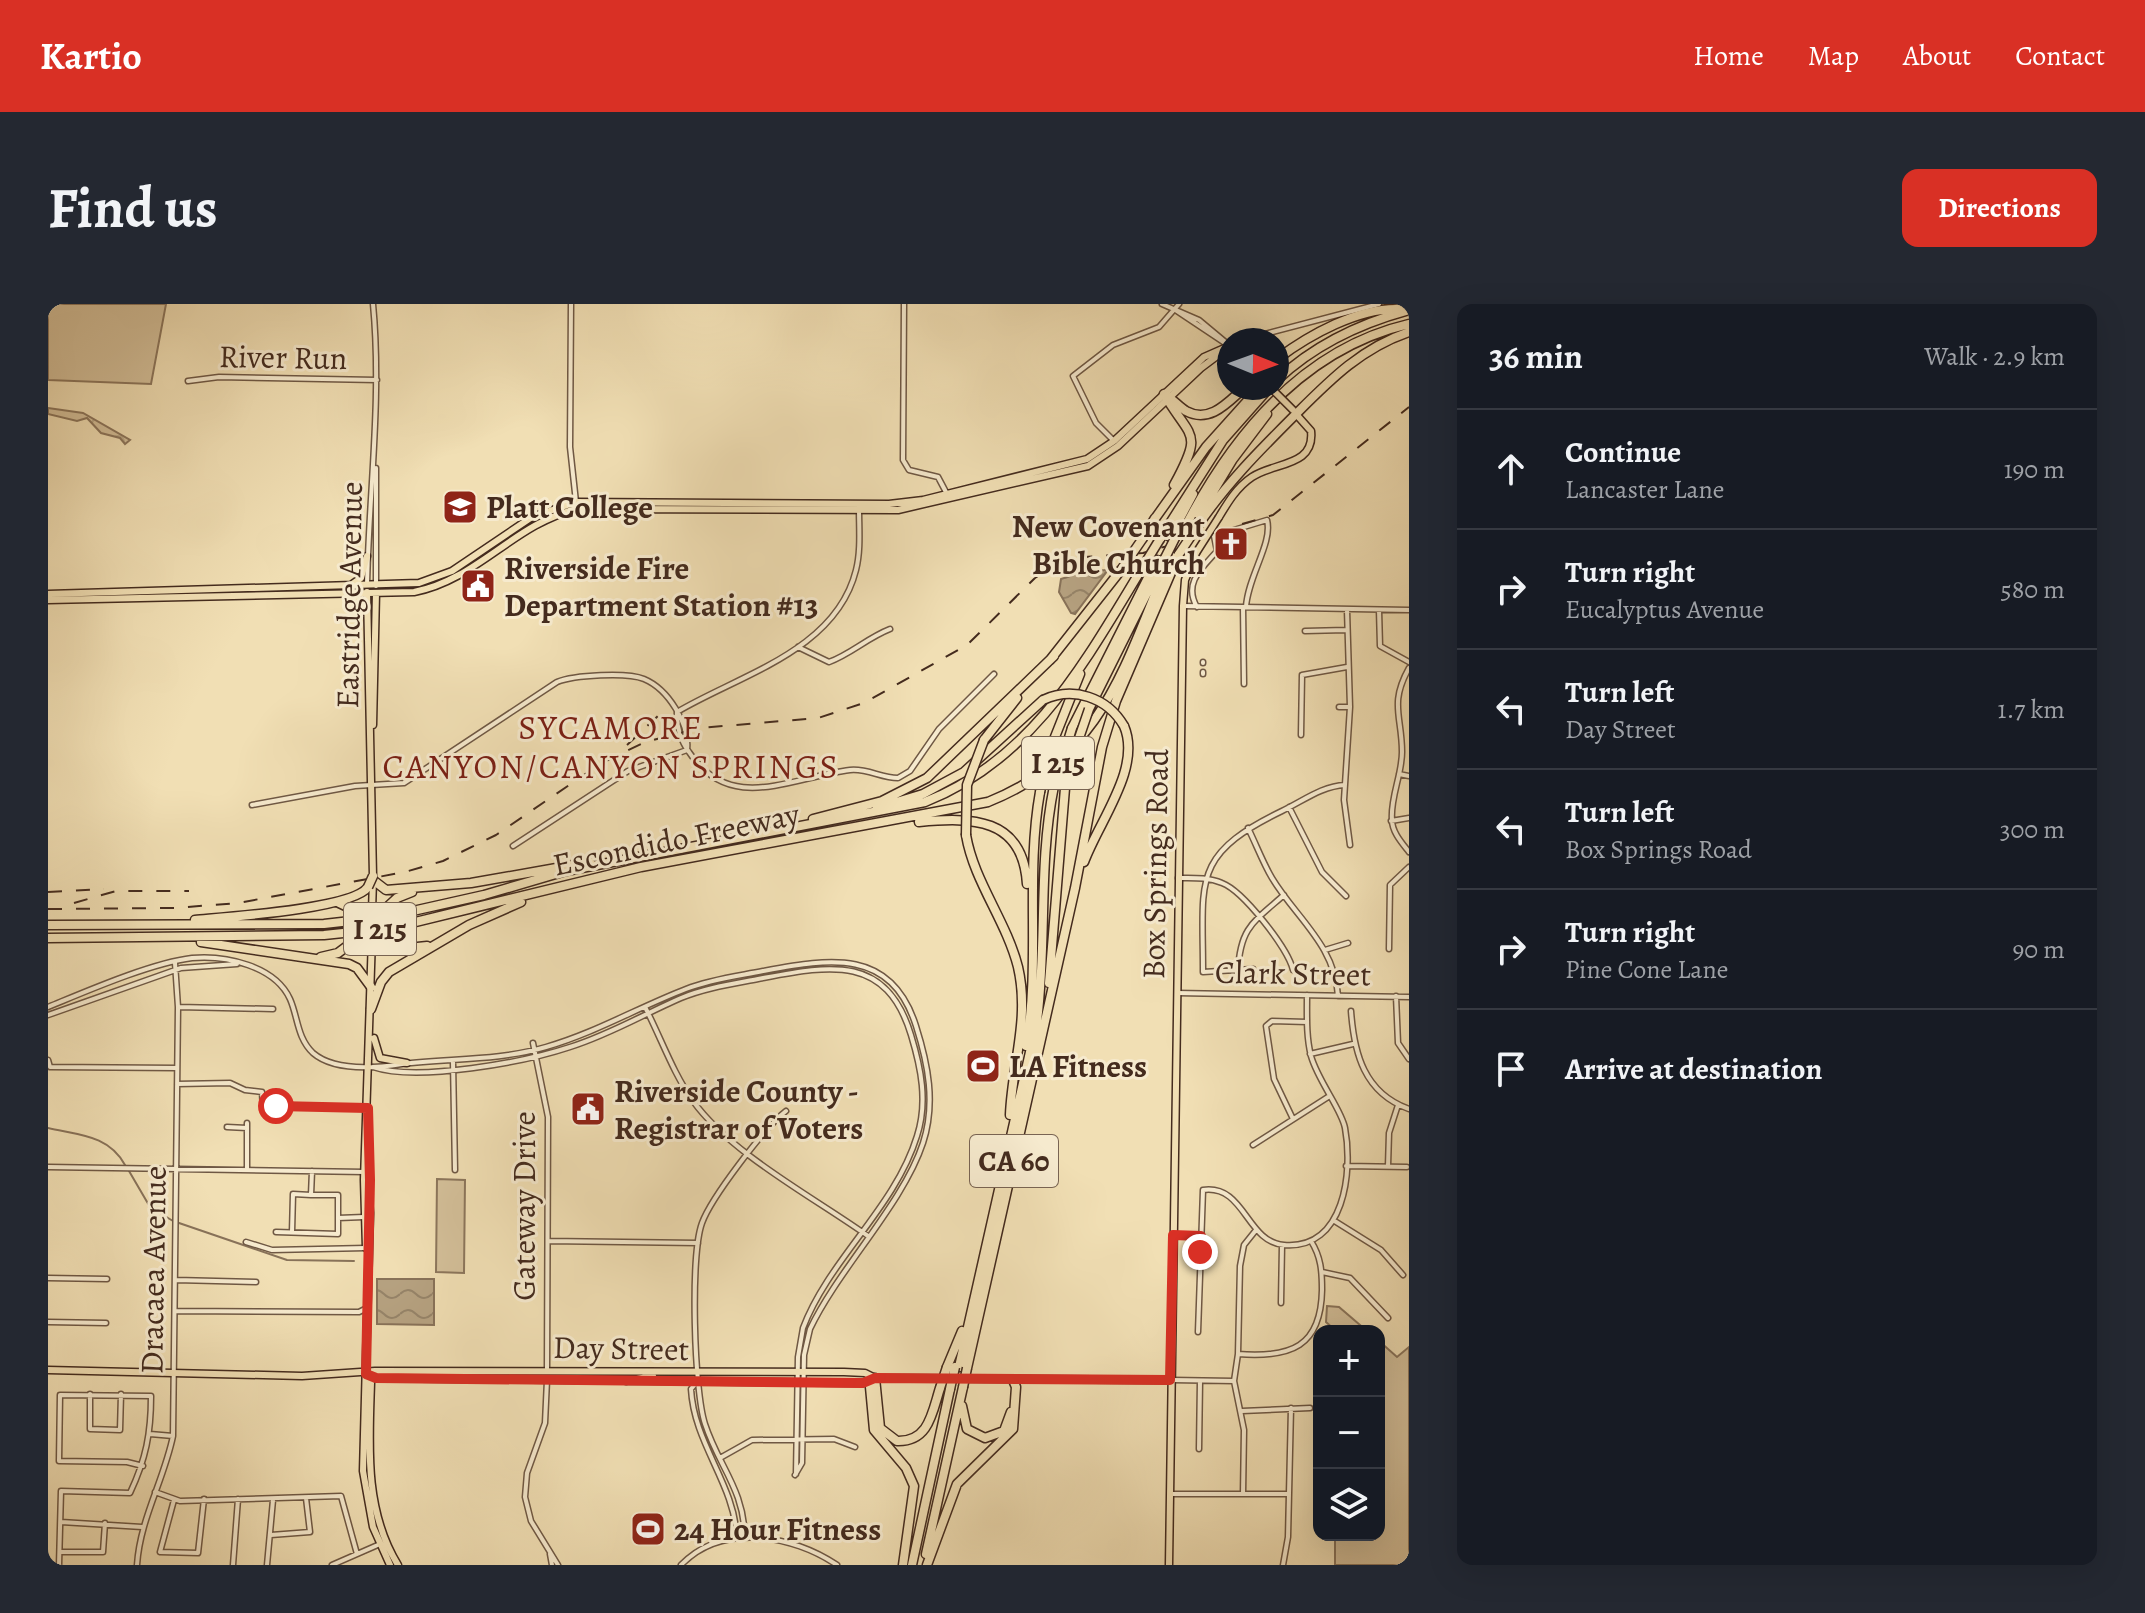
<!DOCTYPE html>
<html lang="en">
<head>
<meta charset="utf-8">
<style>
	:root { --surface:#171b24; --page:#242831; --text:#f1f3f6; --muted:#9ea1a6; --line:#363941; --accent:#d93025 }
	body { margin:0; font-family:Alegreya,serif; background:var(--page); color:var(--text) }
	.controls { position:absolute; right:24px; bottom:24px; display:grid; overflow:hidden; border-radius:16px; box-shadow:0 8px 32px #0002 }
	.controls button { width:72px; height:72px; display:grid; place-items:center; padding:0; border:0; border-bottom:2px solid var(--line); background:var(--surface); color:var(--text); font:40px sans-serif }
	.compass { position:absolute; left:1169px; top:24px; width:72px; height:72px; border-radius:50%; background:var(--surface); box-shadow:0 8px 32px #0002; rotate:91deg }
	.stop { position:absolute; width:24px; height:24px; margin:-18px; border:6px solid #d93025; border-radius:50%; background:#fff }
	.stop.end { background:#d93025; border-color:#fff; box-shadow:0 2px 8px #0008 }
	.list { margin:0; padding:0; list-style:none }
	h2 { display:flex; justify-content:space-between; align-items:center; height:104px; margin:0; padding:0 32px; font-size:34px }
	h2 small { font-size:26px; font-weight:400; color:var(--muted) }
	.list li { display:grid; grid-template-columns:52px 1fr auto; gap:24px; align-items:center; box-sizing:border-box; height:120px; padding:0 32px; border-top:2px solid var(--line) }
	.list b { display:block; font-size:30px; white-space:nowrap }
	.list p { margin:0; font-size:26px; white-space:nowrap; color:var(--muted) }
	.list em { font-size:26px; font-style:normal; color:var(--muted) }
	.icon { flex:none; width:44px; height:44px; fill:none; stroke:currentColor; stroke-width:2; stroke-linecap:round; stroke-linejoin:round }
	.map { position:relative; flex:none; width:1361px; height:1261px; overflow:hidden; border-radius:16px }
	header { display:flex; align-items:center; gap:48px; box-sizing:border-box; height:112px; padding:0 40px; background:var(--accent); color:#fff }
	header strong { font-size:38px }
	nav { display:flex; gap:44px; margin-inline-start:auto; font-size:28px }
	.intro { display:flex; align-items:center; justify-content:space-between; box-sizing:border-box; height:192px; padding:0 48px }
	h1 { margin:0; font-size:56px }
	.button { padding:20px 36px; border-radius:16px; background:var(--accent); color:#fff; font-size:28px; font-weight:700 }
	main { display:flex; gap:48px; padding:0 48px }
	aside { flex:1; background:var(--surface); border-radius:16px; box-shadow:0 8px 32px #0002 }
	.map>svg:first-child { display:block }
	.green { fill:#d4c09a; stroke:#8c765c; stroke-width:2 }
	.forest { fill:url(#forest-crowns); stroke:#8c765c; stroke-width:2 }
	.water { fill:url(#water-waves); stroke:#887259; stroke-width:2 }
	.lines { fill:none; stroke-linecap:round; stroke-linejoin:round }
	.stream { stroke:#887259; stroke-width:2 }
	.minor-casing { stroke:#6f5844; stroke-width:7 }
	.major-casing { stroke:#442b1e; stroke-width:9 }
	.highway-casing { stroke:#442b1e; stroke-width:11 }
	.minor { stroke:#f6eace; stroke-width:4 }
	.major { stroke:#f1dfb4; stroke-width:6 }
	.highway { stroke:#f1dfb4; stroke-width:8 }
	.rail { stroke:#442b1e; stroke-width:2; stroke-dasharray:14 14; stroke-linecap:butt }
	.major-bridge-casing { stroke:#442b1e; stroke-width:9; stroke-linecap:butt }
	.highway-bridge-casing { stroke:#442b1e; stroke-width:11; stroke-linecap:butt }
	.major-bridge { stroke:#f1dfb4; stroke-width:6 }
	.highway-bridge { stroke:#f1dfb4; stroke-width:8 }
	.route { stroke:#d93025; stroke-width:10 }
	.labels { text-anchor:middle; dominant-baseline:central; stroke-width:6; stroke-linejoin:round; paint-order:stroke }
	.shield { fill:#f6eace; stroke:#796453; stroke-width:2 }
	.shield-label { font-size:30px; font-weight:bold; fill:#442b1e }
	.street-label { font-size:32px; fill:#442b1e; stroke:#f6eace }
	.poi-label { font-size:32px; font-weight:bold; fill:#442b1e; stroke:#f6eace; text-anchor:start }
	.neighbourhood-label { font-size:34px; letter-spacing:2px; fill:#7a1f14; stroke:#f6eace }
</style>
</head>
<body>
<header>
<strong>Kartio</strong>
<nav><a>Home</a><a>Map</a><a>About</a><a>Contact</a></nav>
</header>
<div class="intro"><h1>Find us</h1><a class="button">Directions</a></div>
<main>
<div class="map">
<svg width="1361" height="1261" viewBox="0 0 1361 1261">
	<defs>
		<pattern id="forest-crowns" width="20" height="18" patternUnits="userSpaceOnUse" patternTransform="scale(2)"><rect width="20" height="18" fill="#d4c09a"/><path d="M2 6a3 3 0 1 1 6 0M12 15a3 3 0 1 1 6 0" fill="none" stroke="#b7a584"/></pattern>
		<pattern id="water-waves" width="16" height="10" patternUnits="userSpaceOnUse" patternTransform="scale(2)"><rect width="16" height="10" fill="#b6a281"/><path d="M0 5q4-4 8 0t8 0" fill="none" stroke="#968469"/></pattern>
	</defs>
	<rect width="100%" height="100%" fill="#f1dfb4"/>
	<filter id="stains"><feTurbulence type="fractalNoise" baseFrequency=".0025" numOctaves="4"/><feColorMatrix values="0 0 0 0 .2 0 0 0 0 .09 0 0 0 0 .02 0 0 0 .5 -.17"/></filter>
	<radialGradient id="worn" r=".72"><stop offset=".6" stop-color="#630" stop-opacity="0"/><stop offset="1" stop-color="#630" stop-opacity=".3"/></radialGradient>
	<path class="green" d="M0 0H118L103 80 0 76Z
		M389 875 417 876 416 969 388 968Z
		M1279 1002 1291 1003 1319 1027H1288L1278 1018Z
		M1331 1037 1349 1053 1361 1043V1261H1287V1231H1331Z"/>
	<path class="forest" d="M0 104 35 109 82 136 77 140 72 134 53 129 39 114 29 117 0 110Z"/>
	<path class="water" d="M1060 266 1027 310 1023 309 1011 288 1013 275 1037 267Z
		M329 975H386V1021L329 1020Z"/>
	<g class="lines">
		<path class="stream" d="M0 824C31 831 61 831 77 861
			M81 867 102 903 125 917
			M131 919 239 956 306 957"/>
		<defs>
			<path id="minor" d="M523 0 522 143 528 198
				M856 0 855 156 861 166 890 173 899 190
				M1114 0 1151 16 1181 41
				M1126 5 1180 41
				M1194 36 1331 0
				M140 77 171 73 329 76
				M1066 137 1048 119 1025 72 1065 41 1111 23 1131 0
				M319 281C321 187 334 94 325 0
				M328 282V164
				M1135 302 1361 306
				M1149 303C1135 279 1154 264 1169 247L1166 232 1219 216C1225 239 1200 272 1198 303
				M1195 303 1196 380
				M1299 306 1302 403 1296 496 1302 541
				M1331 306 1332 342 1361 358
				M1257 327 1298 326
				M750 343 781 358C803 350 819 334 842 325
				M1155 359V358
				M1361 364C1341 400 1354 412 1354 448 1354 471 1342 494 1344 516 1344 528 1354 539 1361 548
				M1155 368V370
				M1291 403H1302
				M629 408C628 422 633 437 641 448 682 510 741 474 802 466 819 464 833 474 850 474L862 467 891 425 946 370
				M629 408C691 371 788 347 808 266 813 246 811 225 811 204
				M1253 431 1254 371 1299 363
				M1351 470 1361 472
				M204 501 307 482 356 479 509 378C526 371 579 368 596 375 620 385 642 420 639 446
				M1241 503 1274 568 1298 592
				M1343 517 1361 514
				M1200 524C1208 540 1215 559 1224 574 1248 614 1287 641 1290 692
				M465 542 580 467 639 446
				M1130 574C1145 574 1160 573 1174 579 1195 587 1240 644 1245 666
				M1341 645 1342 581 1361 563
				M1277 646 1300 639
				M1205 665 1155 668C1155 576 1143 551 1234 507 1255 497 1274 482 1297 481
				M1190 667C1192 624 1205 618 1236 591
				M1129 689 1361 693
				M1348 692 1350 739 1361 755
				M0 703C39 687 103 659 144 654 178 651 227 662 242 695 250 713 249 734 265 749 287 768 328 764 354 760 402 754 450 757 498 743 547 729 591 703 638 685 663 675 690 672 715 667 781 655 843 643 868 722 880 760 888 799 875 839 855 900 791 964 762 1025L756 1051 754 1159 747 1171
				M130 703 225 705
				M597 703C613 734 625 769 645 797 683 850 767 894 820 932
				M1303 707C1306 749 1316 789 1361 805
				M0 711 133 664 189 660
				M485 739 500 813 499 1067
				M1262 750 1305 740
				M0 756 2 763 129 764
				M405 758 407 866
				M325 763C370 778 477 758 522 743 561 731 596 710 633 694 657 684 684 680 710 675 779 662 838 648 863 731 873 764 880 798 869 832 847 904 781 955 755 1024L750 1053 748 1170
				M129 780 182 779 197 786 214 788 215 806
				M228 802 317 804
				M1245 815 1226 775 1218 722 1224 717 1259 718
				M179 823 199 824
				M1205 841 1280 793
				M1298 862 1359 863
				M1340 862 1341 829 1350 801
				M0 863 317 868
				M199 866V819
				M264 867 263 891H290V914L316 913
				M1285 916 1333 946 1355 971
				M228 928 290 930V914
				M244 928 245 890 263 891
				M1125 931 1153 932
				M500 937 650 939
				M198 938 224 946 318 944
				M1274 968 1302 974 1340 1014
				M0 974 59 975
				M128 976 208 978
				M1233 999 1234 941
				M127 1007 311 1008 319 1004
				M0 1018 58 1019
				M1150 1028 1155 886C1197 880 1198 938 1236 941 1297 946 1305 867 1297 824 1294 806 1270 777 1263 752 1258 732 1259 711 1259 691
				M1190 1050C1243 1054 1273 1043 1274 986 1274 967 1273 953 1263 937
				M499 1076 497 1119 479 1169 477 1193 483 1217 510 1261
				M1124 1076 1186 1077
				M648 1079 643 1085C646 1140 686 1179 689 1233
				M42 1090V1125L72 1126 73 1090
				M1194 1107 1262 1104
				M102 1130 125 1132
				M1151 1145 1152 1077
				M672 1154 704 1136 786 1135 807 1143
				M107 1188 132 1197 293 1192 309 1250
				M1122 1190H1241
				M1195 1190 1196 1126 1186 1077 1190 1050 1192 962 1196 941 1208 926
				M126 1196 112 1248 150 1249 156 1195
				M13 1218 94 1223
				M223 1231 262 1228 258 1194
				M697 1234C696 1185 671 1163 657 1120 646 1087 642 952 654 919 663 894 717 823 738 807
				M12 1248H55L57 1219
				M502 1250 504 1261
				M11 1261 13 1187 82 1189C98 1155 103 1129 103 1092L12 1091 11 1157 79 1158 95 1162
				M89 1261C92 1215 116 1176 125 1132L130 703 127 659
				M185 1261 190 1195
				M219 1261 225 1196
				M284 1261 332 1240
				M633 1261C674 1218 745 1231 789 1261
				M1235 1261 1240 1233 1243 1104"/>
			<path id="major" d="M1171 213C1180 198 1189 183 1204 173 1226 158 1267 163 1263 127L1247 109
				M303 281 313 274 319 252
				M319 288 325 572
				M0 290 371 279 404 267 484 213 528 198 841 200 875 196 1039 155 1066 137 1156 53 1181 42
				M0 296 366 288C429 276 467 219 529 205L850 206 1040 162 1070 142 1153 64 1181 43
				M325 421 328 289
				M324 607 325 576
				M326 734 332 754 359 759
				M319 868 322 909 315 1167 325 1223 342 1261
				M318 944 316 876 324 633
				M0 1066 254 1072 327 1067 796 1068 817 1069 827 1074 1122 1076
				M318 1070 328 1074 815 1079 827 1074
				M318 1071 323 1079C321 1141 316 1206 350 1261
				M578 1077 605 1072
				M1121 1261 1135 302 1137 276 1148 249"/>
			<path id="highway" d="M1229 55C1261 31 1311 3 1352 5
				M1229 76C1266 41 1313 19 1361 6
				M1116 90C1143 136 1156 126 1126 181
				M1117 91C1125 95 1130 102 1138 107 1162 120 1180 98 1196 84
				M1151 211 1185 155 1219 110
				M1106 216 1158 143 1211 84
				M1149 223C1177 181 1211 147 1247 111 1281 77 1313 44 1361 28
				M1135 227C1183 133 1254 45 1361 20
				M1122 233 1145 190
				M1095 234 1107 214
				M1112 235 1175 136 1221 84
				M1002 356 1073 266
				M1041 405 1116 255
				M1024 424 1109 256
				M936 436 969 394
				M1001 448 1032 370
				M829 504 875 490 916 468 995 396
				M765 515 834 497 879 474 1006 352
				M871 518C923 513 975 513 979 580
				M918 531C926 578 958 616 970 663 982 715 964 760 962 811
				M1036 558C1051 517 1094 464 1076 422
				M325 576 338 586 423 579 542 558
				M291 599 312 609
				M336 606 349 594 364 588
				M147 616C179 613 305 605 320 583
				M0 621 276 620 338 613 436 591 518 567 877 498C986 455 1038 356 1096 261
				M335 631 360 644 379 642
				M0 634 276 631 343 624 593 563 940 498C1058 451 1077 358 1123 252
				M153 638 301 660 309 664 323 683
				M273 653 290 649 310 634
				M1001 679 1018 472
				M323 705 333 678 341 668 421 621 473 598
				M978 742C993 658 977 572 992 488
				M899 1063 914 1027
				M911 1063 989 717C999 638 990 560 1006 482
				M919 1064 1027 584 1054 443 1068 397 1131 250
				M827 1074 822 1083 826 1126 858 1164 866 1182 855 1261
				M827 1074 832 1124 849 1137C881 1138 884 1109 892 1084
				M914 1102 919 1125 937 1134 956 1127 963 1108
				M878 1250 915 1083
				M864 1261 902 1085
				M879 1261 909 1180 965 1125 968 1083 965 1076"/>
		</defs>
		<use href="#minor" class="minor-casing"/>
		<use href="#major" class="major-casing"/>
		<use href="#highway" class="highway-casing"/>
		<use href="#minor" class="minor"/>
		<use href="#major" class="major"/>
		<use href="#highway" class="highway"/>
		<path class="rail" d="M579 441 612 410
			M0 588 56 585
			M26 599 68 587H141
			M0 605 127 604 190 599 357 568 395 557 448 531 552 460 597 438 652 424 770 414 816 399 919 341 987 274 1006 262 1036 253 1095 249 1225 211 1361 103"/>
		<defs>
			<path id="major-bridge" d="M1223 84 1245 106
				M1148 249 1171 213
				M324 633V607"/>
			<path id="highway-bridge" d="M1131 250 1149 223
				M1117 254 1130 228
				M1096 261 1112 235
				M1073 266 1095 234
				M995 396C1025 382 1059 393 1076 422
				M1018 472 1041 405
				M1006 482 1024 424
				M992 488 1001 448
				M918 531 919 481 936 436
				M320 583 325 572
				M312 609 335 631
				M310 634 336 606
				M915 1083 919 1064
				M892 1084 899 1063
				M902 1085 907 1063"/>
		</defs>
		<use href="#major-bridge" class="major-bridge-casing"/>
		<use href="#highway-bridge" class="highway-bridge-casing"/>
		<use href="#major-bridge" class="major-bridge"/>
		<use href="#highway-bridge" class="highway-bridge"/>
	</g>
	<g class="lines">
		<path class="route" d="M228 802 320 804 322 876 318 1070 328 1074 815 1079 827 1074 1122 1076 1125 931 1153 932 1152 948"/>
	</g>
	<defs>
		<symbol id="university-square" viewBox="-11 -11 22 22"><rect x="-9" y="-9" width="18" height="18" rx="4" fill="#8f2418" stroke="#f6eace"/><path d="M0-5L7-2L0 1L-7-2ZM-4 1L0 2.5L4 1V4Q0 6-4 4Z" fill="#fff"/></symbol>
		<symbol id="church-square" viewBox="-11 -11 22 22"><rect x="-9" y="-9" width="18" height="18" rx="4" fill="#8f2418" stroke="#f6eace"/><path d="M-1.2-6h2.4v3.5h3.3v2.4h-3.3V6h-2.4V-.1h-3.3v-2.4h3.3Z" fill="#fff"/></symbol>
		<symbol id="civic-square" viewBox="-11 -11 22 22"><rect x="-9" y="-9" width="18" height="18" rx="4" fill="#8f2418" stroke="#f6eace"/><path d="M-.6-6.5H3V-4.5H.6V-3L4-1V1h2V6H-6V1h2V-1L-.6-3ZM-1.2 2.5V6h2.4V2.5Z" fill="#fff"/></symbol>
		<symbol id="stadium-square" viewBox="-11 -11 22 22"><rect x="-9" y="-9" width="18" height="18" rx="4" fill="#8f2418" stroke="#f6eace"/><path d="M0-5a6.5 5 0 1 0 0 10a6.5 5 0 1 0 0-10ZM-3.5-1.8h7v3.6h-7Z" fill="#fff"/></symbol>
	</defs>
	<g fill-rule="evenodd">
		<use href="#university-square" x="392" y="183" width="40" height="40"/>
		<use href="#church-square" x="1163" y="220" width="40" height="40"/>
		<use href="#civic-square" x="410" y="262" width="40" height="40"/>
		<use href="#stadium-square" x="915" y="742" width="40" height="40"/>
		<use href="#civic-square" x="520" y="785" width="40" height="40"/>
		<use href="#stadium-square" x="580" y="1205" width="40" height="40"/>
	</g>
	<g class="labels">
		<g class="shield">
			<rect x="974" y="433" width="72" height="52" rx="6"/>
			<rect x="296" y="599" width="72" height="52" rx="6"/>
			<rect x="922" y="831" width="88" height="52" rx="6"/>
		</g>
		<g class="shield-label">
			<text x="1010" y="459">I 215</text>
			<text x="332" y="625">I 215</text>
			<text x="966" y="857">CA 60</text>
		</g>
		<g class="street-label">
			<text transform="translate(235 53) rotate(1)">River Run</text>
			<text transform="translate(301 291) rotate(-89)">Eastridge Avenue</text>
			<text transform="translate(628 535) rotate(-12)">Escondido Freeway</text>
			<text transform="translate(1107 560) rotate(-89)">Box Springs Road</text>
			<text transform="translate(1245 669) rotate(1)">Clark Street</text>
			<text transform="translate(476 902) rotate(-90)">Gateway Drive</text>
			<text transform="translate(105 966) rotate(-89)">Dracaea Avenue</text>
			<text transform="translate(573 1044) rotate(1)">Day Street</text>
		</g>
		<g class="poi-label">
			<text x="438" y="203">Platt College</text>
			<text x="1157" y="222" text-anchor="end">New Covenant<tspan x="1157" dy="37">Bible Church</tspan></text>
			<text x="456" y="264">Riverside Fire<tspan x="456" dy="37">Department Station #13</tspan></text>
			<text x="961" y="762">LA Fitness</text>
			<text x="566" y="787">Riverside County -<tspan x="566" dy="37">Registrar of Voters</tspan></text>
			<text x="626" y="1225">24 Hour Fitness</text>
		</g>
		<g class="neighbourhood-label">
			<text x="563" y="423">SYCAMORE<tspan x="563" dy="39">CANYON/CANYON SPRINGS</tspan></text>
		</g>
	</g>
	<rect width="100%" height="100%" filter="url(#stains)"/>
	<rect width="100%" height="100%" fill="url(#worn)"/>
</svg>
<div class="controls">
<button>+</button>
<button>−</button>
<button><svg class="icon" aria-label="layers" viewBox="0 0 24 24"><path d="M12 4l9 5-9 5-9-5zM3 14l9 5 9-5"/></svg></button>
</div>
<svg class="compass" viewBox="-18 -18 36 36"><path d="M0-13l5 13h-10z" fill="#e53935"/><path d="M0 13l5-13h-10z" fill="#9ea1a6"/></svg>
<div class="stop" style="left:228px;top:802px"></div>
<div class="stop end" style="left:1152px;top:948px"></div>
</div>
<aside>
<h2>36 min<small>Walk · 2.9 km</small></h2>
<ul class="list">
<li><svg class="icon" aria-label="ahead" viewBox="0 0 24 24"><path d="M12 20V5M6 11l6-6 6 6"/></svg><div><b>Continue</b><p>Lancaster Lane</p></div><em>190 m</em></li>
<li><svg class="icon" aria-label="right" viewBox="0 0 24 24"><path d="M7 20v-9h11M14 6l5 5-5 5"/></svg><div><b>Turn right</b><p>Eucalyptus Avenue</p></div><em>580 m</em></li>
<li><svg class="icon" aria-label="left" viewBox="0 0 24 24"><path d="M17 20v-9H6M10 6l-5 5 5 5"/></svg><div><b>Turn left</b><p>Day Street</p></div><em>1.7 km</em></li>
<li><svg class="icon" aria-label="left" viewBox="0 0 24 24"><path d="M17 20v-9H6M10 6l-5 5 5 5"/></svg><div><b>Turn left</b><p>Box Springs Road</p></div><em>300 m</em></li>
<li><svg class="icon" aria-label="right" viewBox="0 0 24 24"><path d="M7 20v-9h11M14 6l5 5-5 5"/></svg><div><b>Turn right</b><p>Pine Cone Lane</p></div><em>90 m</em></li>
<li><svg class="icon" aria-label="arrive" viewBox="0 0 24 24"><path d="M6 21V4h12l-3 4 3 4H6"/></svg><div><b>Arrive at destination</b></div></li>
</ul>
</aside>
</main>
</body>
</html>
